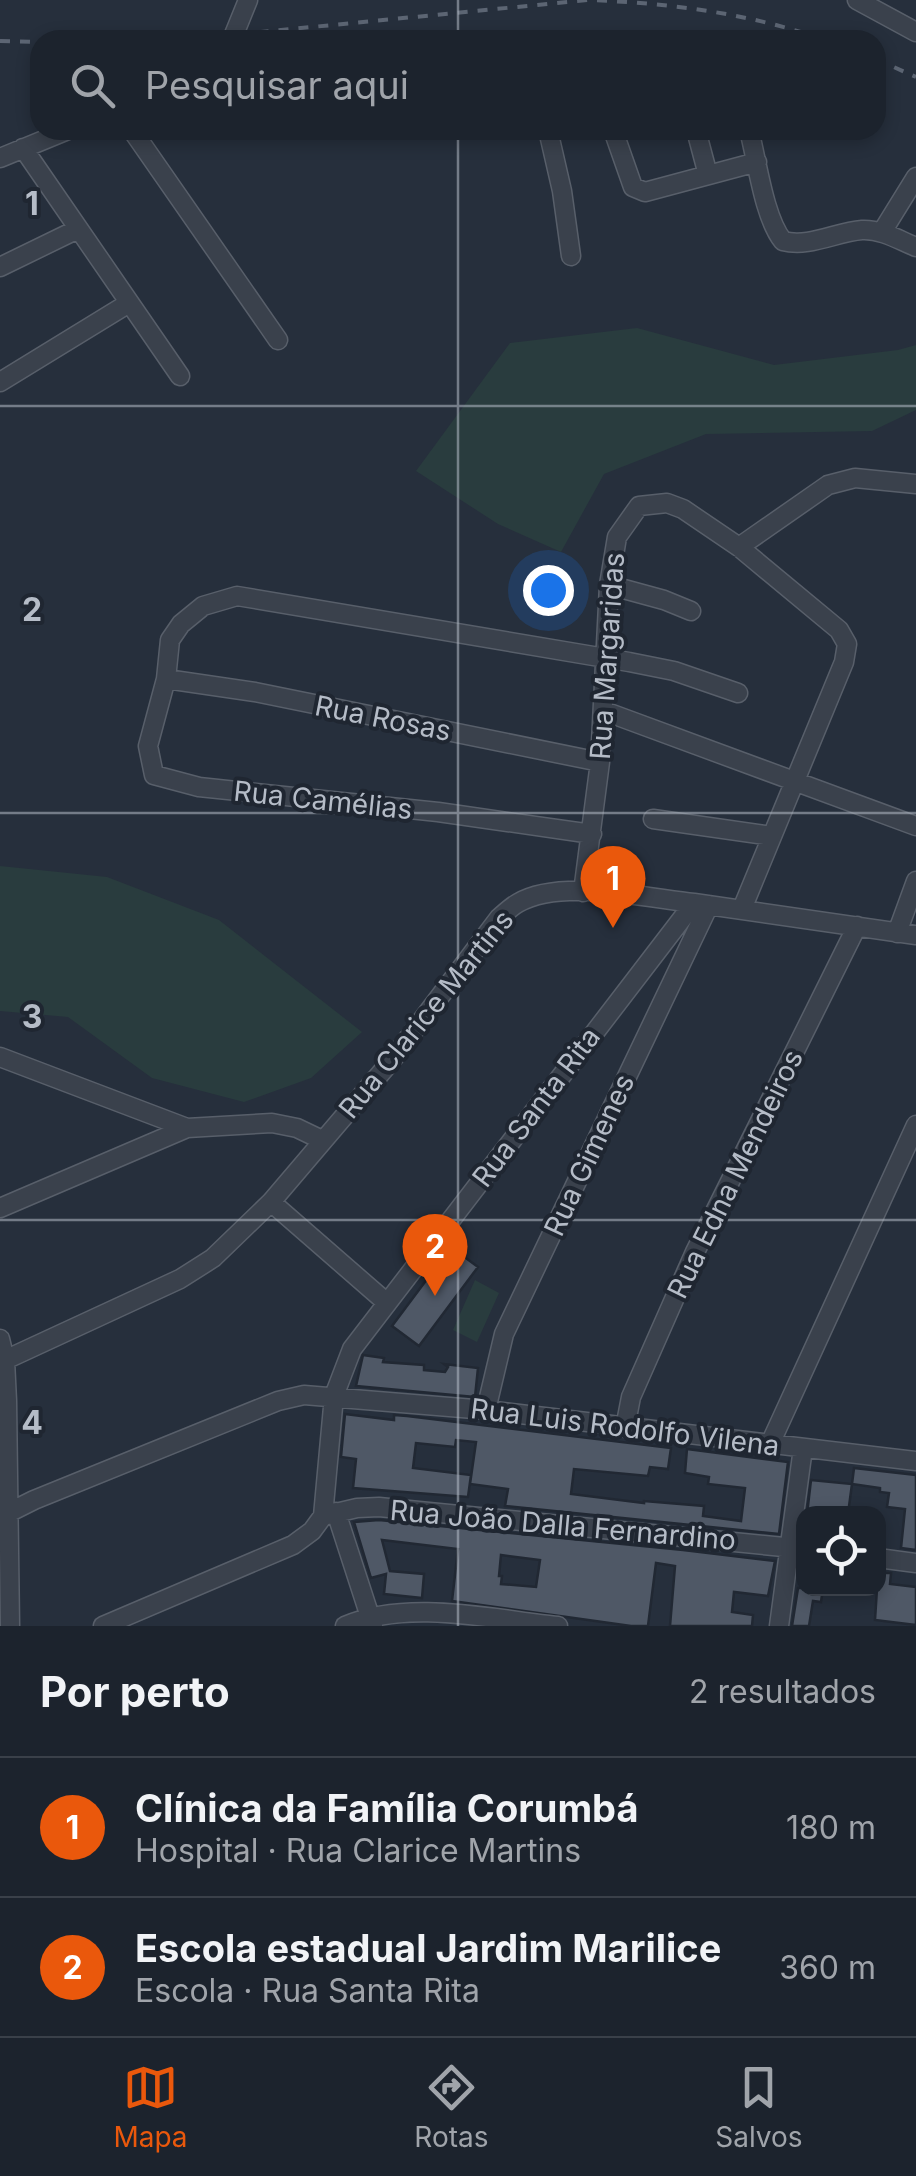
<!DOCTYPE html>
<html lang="pt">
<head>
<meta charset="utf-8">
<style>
	:root { --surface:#1c232d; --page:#252b35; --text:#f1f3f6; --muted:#a0a4aa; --line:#3a4049; --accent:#ea580c }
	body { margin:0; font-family:Inter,sans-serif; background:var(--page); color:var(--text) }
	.controls { position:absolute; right:30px; bottom:30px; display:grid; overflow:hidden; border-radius:20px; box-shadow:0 5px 15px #0003 }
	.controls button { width:90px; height:90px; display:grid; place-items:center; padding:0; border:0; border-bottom:2px solid var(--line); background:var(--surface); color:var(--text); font:50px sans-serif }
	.you { position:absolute; left:548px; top:590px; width:35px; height:35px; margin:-25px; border:8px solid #fff; border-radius:50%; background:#1a73e8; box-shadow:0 0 0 15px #1a73e833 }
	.badge { display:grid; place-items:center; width:65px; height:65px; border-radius:50%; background:var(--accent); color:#fff; font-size:32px; font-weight:700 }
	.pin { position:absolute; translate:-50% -82px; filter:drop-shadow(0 2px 5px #0008) }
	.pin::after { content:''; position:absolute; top:52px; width:35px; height:30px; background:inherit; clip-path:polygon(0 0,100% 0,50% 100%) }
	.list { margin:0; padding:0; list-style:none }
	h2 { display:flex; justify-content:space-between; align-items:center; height:130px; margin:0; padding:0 40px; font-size:42px }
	h2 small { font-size:32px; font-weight:400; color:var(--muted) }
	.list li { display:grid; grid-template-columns:65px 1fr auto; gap:30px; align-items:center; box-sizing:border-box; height:140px; padding:0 40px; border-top:2px solid var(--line) }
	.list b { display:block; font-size:38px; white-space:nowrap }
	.list p { margin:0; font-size:32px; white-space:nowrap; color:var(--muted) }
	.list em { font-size:32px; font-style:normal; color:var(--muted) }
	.icon { flex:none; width:55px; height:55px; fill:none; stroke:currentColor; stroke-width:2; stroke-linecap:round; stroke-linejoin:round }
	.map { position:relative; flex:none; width:916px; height:1626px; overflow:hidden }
	.search { position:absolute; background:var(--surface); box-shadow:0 5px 15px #0003; left:30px; right:30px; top:30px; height:110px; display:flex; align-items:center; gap:25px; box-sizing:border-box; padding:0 35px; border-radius:30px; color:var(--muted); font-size:38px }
	.sheet { height:410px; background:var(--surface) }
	nav { display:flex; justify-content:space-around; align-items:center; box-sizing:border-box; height:140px; border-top:2px solid var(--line); background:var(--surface); font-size:28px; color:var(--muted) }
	nav a { display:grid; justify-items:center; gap:5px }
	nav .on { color:var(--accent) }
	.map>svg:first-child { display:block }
	.green { fill:#293c3e }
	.building { fill:#4f5866; stroke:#212833; stroke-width:2.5; fill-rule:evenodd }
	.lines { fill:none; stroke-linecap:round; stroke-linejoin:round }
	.minor-casing { stroke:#585f6a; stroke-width:21 }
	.minor { stroke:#3a414c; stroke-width:18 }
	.rail { stroke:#5c6573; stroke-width:4; stroke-dasharray:10 10; stroke-linecap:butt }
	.grid { fill:none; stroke:#b5bcc7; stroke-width:2.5; stroke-opacity:0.55 }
	.labels { text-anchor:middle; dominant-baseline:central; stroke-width:8; stroke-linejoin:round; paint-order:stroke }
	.street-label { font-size:28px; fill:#b5bcc7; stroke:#1f2631 }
	.grid-label { font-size:32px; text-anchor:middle; font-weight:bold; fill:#b5bcc7; stroke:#1f2631; stroke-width:8; stroke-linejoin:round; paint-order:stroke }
</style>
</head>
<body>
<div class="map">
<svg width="916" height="1626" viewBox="0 0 916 1626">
	<rect width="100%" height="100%" fill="#262f3c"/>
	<path class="green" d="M637 328 774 365 898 350 916 345V410L872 431 706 434 604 474 561 552 498 524 416 471 510 343Z
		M0 866 107 877 219 920 362 1032 311 1078 244 1102 152 1078 68 1017 0 1011Z
		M475 1280 499 1293 477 1342 453 1330Z"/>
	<path class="building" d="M451 1247 478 1267 419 1346 392 1326Z
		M363 1355 384 1358 383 1362 424 1365V1370L445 1372 448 1367 444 1364 478 1368 475 1397 356 1386Z
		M345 1414 394 1420V1415L407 1416 671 1448 668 1469 650 1467 648 1476 574 1469 571 1494 644 1503V1501L704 1506 703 1516 741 1521 745 1488 708 1484 709 1477 685 1473 687 1449 788 1462 779 1534 505 1506 508 1489 470 1484 476 1442 456 1440 455 1447 416 1443 413 1468 471 1475 468 1497 353 1488 356 1459 341 1457Z
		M854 1468 916 1475V1550L901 1548 905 1509 887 1507 889 1493 880 1492V1488L852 1484Z
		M811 1480 852 1484 848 1514H807Z
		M379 1520 683 1550 775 1561 768 1596 734 1592 732 1612 753 1615 752 1626H670L675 1566 656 1563 648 1626H631L452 1601 458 1549 382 1540 390 1571 424 1574 422 1598 384 1594 386 1574 371 1578 354 1522ZM501 1555 540 1560 536 1587 501 1584 502 1576H499Z
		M878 1573H891L890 1584 916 1587V1625L875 1620Z
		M798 1588H823L821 1602 813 1601 809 1626H792Z"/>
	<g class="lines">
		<defs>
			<path id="minor" d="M857 0 916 32
				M227 40 233 37 248 0
				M132 130 278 340
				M548 130 562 191 571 256
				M613 130 633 187 645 192 757 162
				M696 130 708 175
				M749 130C757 160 764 218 783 241 809 248 836 232 862 230 881 229 899 240 916 247
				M23 148 180 376
				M0 158 68 130
				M882 232 916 177
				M0 267 78 229
				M0 382 129 303
				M739 547 828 485 855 478 916 484
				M609 585 664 600 691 611
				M166 679 255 692 600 762
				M604 711 916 826
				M653 819 772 836
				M592 834 438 812 199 787 154 775 148 746 166 679 170 640 181 624 203 606 237 596 629 662 674 671 738 693
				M583 892 600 762 609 585 617 537 639 506 667 503 683 509 739 547 839 630 847 644 844 662 742 909
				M897 933 916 881
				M0 1057 187 1128 272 1123 297 1128 322 1140
				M271 1202 387 1303
				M0 1208 187 1128
				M0 1339 5 1360 7 1401 10 1626
				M5 1360 180 1279 213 1258 271 1202 392 1060 499 918C505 913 511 907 518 903 560 878 647 898 694 903
				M486 1410 504 1334 709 905
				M625 1428 631 1397 695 1252 857 926
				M770 1444 916 1125
				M336 1512 373 1626
				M8 1513 34 1500 278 1401 304 1395 486 1410 916 1461
				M323 1516 357 1508 379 1507 804 1549
				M878 1558 916 1563
				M103 1626 293 1545 312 1531 323 1516 334 1396 352 1349 694 903 916 935
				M345 1626C407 1599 491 1619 558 1626
				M779 1626 803 1448"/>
		</defs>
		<use href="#minor" class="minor-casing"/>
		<use href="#minor" class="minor"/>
		<path class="rail" d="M179 40 588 0C668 3 749 13 825 40
			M0 41 40 42
			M876 59 916 77"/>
	</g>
	<path class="grid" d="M458 0V40M458 130V1626M0 406H916M0 813H916M0 1220H916"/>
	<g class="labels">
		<g class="street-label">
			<text transform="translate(607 656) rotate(-86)">Rua Margaridas</text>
			<text transform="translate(383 718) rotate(11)">Rua Rosas</text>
			<text transform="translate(323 800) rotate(6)">Rua Camélias</text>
			<text transform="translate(426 1014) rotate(-51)">Rua Clarice Martins</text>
			<text transform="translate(536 1107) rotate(-53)">Rua Santa Rita</text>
			<text transform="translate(589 1155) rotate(-65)">Rua Gimenes</text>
			<text transform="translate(735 1174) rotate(-64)">Rua Edna Mendeiros</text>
			<text transform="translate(625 1427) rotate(7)">Rua Luis Rodolfo Vilena</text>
			<text transform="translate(563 1525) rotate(5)">Rua João Dalla Fernardino</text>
		</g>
	</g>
	<g class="grid-label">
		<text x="32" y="215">1</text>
		<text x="32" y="621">2</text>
		<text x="32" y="1028">3</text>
		<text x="32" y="1434">4</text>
	</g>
</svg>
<div class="controls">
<button><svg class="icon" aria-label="locate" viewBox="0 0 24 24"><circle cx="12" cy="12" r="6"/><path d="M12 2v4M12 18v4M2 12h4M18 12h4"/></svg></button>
</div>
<div class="you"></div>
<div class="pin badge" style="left:613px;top:928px">1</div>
<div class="pin badge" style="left:435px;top:1296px">2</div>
<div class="search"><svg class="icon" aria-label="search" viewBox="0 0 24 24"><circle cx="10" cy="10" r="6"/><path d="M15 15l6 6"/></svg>Pesquisar aqui</div>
</div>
<section class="sheet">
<h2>Por perto<small>2 resultados</small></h2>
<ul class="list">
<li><span class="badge">1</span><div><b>Clínica da Família Corumbá</b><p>Hospital · Rua Clarice Martins</p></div><em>180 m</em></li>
<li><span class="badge">2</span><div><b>Escola estadual Jardim Marilice</b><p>Escola · Rua Santa Rita</p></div><em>360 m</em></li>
</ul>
</section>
<nav>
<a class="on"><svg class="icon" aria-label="map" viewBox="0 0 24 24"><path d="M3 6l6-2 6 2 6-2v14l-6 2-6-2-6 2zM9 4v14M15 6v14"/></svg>Mapa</a>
<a><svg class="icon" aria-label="directions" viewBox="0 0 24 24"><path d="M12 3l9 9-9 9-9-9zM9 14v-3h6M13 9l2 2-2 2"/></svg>Rotas</a>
<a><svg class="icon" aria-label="saved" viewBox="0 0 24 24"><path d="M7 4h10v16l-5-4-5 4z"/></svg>Salvos</a>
</nav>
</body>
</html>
